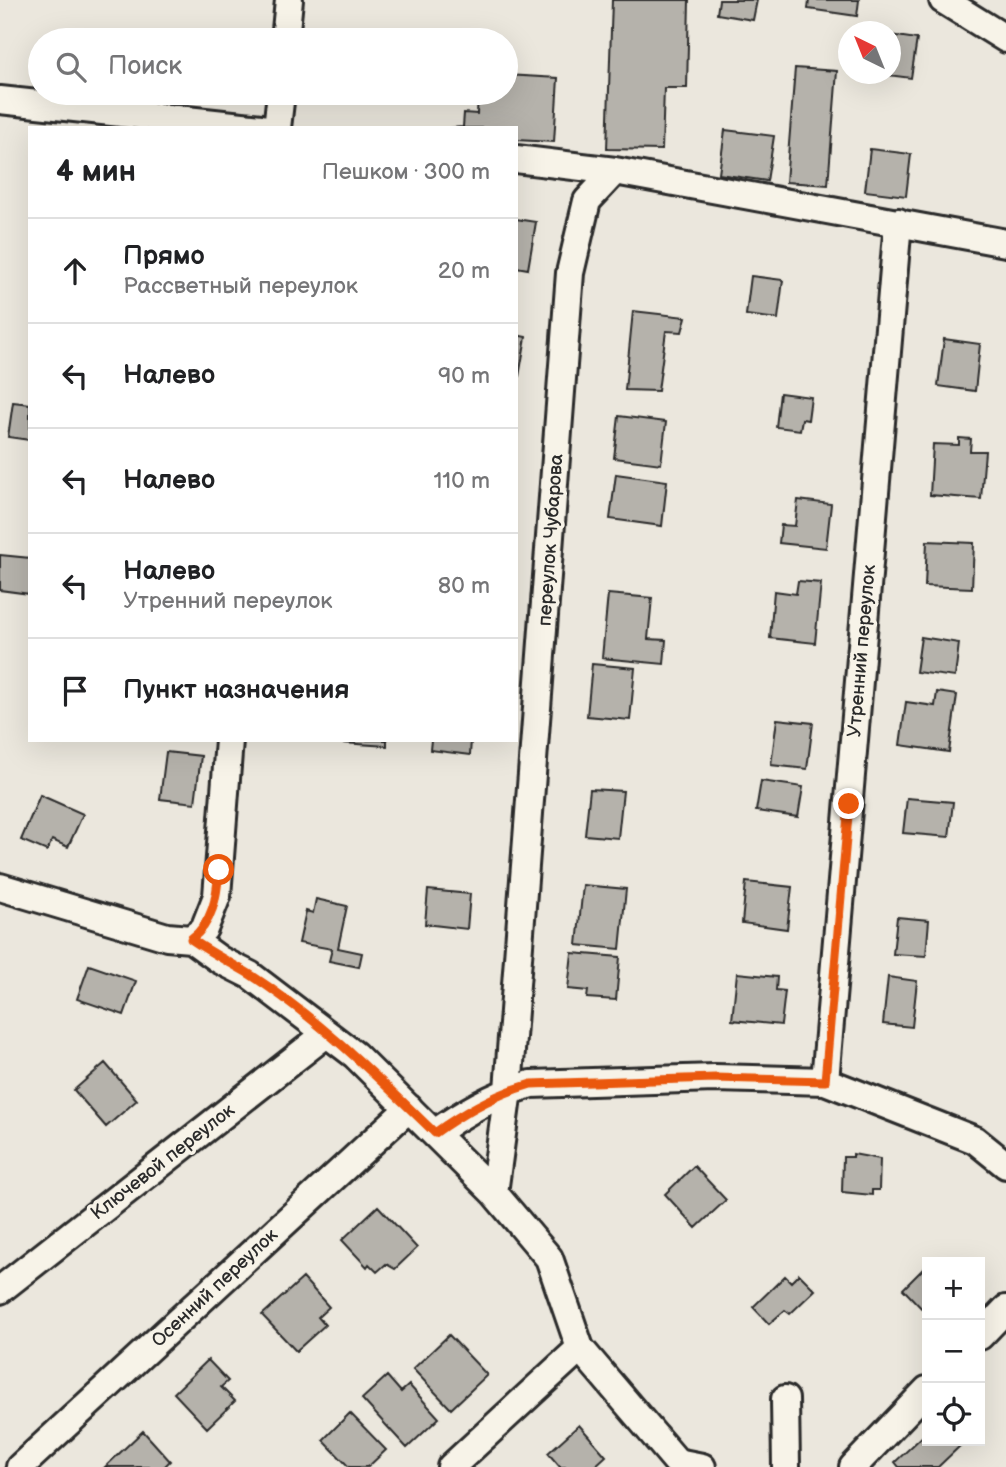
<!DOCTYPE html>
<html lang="ru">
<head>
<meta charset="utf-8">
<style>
	:root { --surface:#fff; --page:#f2f2f2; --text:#202124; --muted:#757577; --line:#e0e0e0 }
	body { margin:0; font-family:"Balsamiq Sans",sans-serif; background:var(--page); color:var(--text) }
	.controls { position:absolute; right:21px; bottom:21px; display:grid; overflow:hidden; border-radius:0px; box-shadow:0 7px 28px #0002 }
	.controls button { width:63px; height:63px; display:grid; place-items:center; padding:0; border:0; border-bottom:2px solid var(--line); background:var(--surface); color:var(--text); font:35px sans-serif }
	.compass { position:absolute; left:838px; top:21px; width:63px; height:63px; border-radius:50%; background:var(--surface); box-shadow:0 7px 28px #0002; rotate:317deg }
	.stop { position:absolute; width:21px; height:21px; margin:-16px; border:5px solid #ea580c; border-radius:50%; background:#fff }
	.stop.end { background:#ea580c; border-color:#fff; box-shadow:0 2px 7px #0008 }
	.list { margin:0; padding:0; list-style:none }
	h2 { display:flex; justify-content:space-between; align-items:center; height:91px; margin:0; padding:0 28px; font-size:30px }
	h2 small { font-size:23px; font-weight:400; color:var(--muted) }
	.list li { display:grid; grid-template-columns:46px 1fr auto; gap:21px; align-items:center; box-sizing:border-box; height:105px; padding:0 28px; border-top:2px solid var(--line) }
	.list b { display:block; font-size:26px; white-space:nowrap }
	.list p { margin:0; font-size:23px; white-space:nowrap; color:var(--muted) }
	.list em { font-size:23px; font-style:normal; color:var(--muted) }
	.icon { flex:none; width:38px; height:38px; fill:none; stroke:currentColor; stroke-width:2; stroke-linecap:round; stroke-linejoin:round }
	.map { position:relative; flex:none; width:1006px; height:1467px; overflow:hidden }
	.search { position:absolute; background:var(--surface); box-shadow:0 7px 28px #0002; left:28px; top:28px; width:490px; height:77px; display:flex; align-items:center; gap:18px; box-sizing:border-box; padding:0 24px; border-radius:38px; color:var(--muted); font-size:26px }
	.panel { position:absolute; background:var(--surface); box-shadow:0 7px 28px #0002; left:28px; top:126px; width:490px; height:616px; border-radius:0px }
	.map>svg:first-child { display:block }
	.building { fill:#b5b2ab; stroke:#2b2b2b; stroke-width:2 }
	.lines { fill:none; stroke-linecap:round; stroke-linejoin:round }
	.minor-casing { stroke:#2b2b2b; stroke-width:32 }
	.minor { stroke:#f7f3e8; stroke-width:26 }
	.route { stroke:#ea580c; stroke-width:9 }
	.labels { text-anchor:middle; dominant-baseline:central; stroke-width:7; stroke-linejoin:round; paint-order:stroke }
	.street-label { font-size:19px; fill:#2b2b2b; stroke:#f7f3e8 }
</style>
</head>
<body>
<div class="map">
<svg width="1006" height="1467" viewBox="0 0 1006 1467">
	<rect width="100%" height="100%" fill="#ebe7dd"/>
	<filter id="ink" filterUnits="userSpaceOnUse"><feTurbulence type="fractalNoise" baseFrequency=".0143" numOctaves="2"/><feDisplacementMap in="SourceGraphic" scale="14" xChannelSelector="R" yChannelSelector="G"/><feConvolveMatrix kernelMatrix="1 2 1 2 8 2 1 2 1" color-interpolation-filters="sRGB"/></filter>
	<g filter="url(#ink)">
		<path class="building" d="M612 0H689L687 88H664L662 150 607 149Z
			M719 0H757L753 20 717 14Z
			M809 0H859L857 16 808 9Z
			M168 35 207 40H168Z
			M890 35 917 39 911 78 880 74H890Z
			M795 68 837 71 828 185 786 182Z
			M506 75 558 78 554 142 516 140V128H450L463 127 464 113 477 114 478 93H506Z
			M725 130 774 136 767 181 719 174Z
			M870 149 911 154 906 196 865 191Z
			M516 219 536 222 528 269 516 267Z
			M751 276 783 280 778 319 746 315Z
			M633 311 686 317 682 332 666 331 658 391 625 390Z
			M516 335 526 337 518 382H516Z
			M944 339 980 344 975 391 938 386Z
			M780 393 811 397 808 420 802 419 800 430 776 427Z
			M13 402 30 404V440L8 437Z
			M619 416 666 422 661 464 614 458Z
			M959 438 971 439 970 451H985L981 499 930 495 933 444 959 445Z
			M616 474 667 481 662 526 610 519Z
			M798 500 831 504 826 548 779 543 781 525 795 526Z
			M927 541 974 543 972 588 925 586Z
			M0 555 30 558V594L0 590Z
			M798 581 821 583 815 643 770 638 774 591 796 594Z
			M608 594 652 598 648 639 666 640 664 664 602 658Z
			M921 637 959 643 955 677 916 672Z
			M592 664 635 668 630 720 587 716Z
			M937 692 957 695 949 752 900 745 906 702 935 706Z
			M777 719 813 723 807 769 771 765Z
			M344 740H387V746L343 743Z
			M431 740H471L470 755 430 750Z
			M166 752 201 756 195 803 160 799Z
			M761 781 803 787 798 817 756 811Z
			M590 789 623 791 618 838 585 835Z
			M40 795 83 814 68 847 52 840 47 851 21 840Z
			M907 798 953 802 949 837 903 833Z
			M746 882 792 887 787 929 742 923Z
			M583 885 626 889 620 949 577 945Z
			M428 890 470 894 467 929 425 924Z
			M316 899 347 906 338 948 362 953 359 967 329 961 332 949 299 943 306 911 313 913Z
			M897 917 929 920 926 956 893 954Z
			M572 953 620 957 616 1000 587 998 588 991 568 989Z
			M89 965 136 981 124 1015 77 999Z
			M737 973 777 977 776 990 785 991 781 1025 732 1020Z
			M888 977 917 981 912 1027 883 1024Z
			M105 1063 137 1100 106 1127 74 1090Z
			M853 1154 880 1159 879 1190H872V1195L842 1192 843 1157H853Z
			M694 1166 726 1200 696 1228 665 1194Z
			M378 1206 417 1248 395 1269 386 1264 377 1272 369 1264 367 1267 342 1240Z
			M927 1265V1314L903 1289Z
			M799 1274 815 1290 790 1314 785 1310 769 1324 753 1307 785 1276 791 1282Z
			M303 1278 329 1307 318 1317 325 1325 296 1351 262 1315Z
			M449 1335 487 1375 451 1409 413 1369Z
			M208 1360 228 1381 221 1387 235 1401 207 1428 174 1393Z
			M387 1376 401 1392 409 1385 439 1418 407 1448 362 1399Z
			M350 1413 386 1450 368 1467H349L323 1440Z
			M579 1425 606 1456 594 1467H560L548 1453Z
			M143 1431 170 1461 164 1467H105Z
			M927 1432V1441H955L960 1446 938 1467H899L895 1462Z"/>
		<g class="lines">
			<defs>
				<path id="minor" d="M943 0 1006 39
					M285 40 289 0
					M0 100 261 128
					M277 128 281 93
					M516 159 615 171 1006 243
					M0 887 167 937 191 939 204 929 217 896 229 740
					M191 939 220 960 250 975 355 1055 494 1193 549 1258 580 1348 677 1462 702 1467
					M825 1081 898 222
					M435 1133C464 1112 496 1094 531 1084L715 1078 825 1081 975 1140 1006 1165
					M494 1193 508 1090 570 273 587 201 615 171
					M0 1290 326 1034
					M980 1336 1006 1309
					M785 1399 786 1467
					M20 1467 409 1108
					M451 1467 580 1348
					M853 1467 927 1390"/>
			</defs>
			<use href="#minor" class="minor-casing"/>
			<use href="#minor" class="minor"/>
		</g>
	</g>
	<g class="lines" filter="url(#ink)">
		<path class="route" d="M219 870C217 896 213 923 191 939 211 953 231 963 251 975 319 1019 377 1077 435 1133 464 1112 496 1094 531 1084L715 1078 825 1081 849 804"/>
	</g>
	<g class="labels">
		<g class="street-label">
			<text transform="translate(551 540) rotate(-86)">переулок Чубарова</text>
			<text transform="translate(862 651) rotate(-85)">Утренний переулок</text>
			<text transform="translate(163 1162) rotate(-38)">Ключевой переулок</text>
			<text transform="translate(215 1288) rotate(-43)">Осенний переулок</text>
		</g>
	</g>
</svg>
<div class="controls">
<button>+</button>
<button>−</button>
<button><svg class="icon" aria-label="locate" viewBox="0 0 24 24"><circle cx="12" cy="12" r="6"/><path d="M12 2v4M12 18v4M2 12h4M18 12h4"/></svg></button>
</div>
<svg class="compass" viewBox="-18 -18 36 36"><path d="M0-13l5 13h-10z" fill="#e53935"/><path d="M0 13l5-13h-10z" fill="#757577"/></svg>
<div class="stop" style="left:219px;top:870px"></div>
<div class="stop end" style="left:849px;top:804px"></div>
<div class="search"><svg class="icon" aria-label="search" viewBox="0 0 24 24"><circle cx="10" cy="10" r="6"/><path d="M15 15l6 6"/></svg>Поиск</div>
<section class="panel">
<h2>4 мин<small>Пешком · 300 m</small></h2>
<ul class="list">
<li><svg class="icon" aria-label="ahead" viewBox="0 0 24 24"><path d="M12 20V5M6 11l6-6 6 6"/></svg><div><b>Прямо</b><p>Рассветный переулок</p></div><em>20 m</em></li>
<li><svg class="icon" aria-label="left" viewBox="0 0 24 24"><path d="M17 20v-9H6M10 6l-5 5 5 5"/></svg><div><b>Налево</b></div><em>90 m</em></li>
<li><svg class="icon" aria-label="left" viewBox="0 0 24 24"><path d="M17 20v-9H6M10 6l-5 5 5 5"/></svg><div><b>Налево</b></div><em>110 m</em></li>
<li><svg class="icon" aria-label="left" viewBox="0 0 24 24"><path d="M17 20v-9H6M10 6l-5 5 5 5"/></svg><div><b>Налево</b><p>Утренний переулок</p></div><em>80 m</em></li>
<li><svg class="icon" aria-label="arrive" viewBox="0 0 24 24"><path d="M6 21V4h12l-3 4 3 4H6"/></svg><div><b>Пункт назначения</b></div></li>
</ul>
</section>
</div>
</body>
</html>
